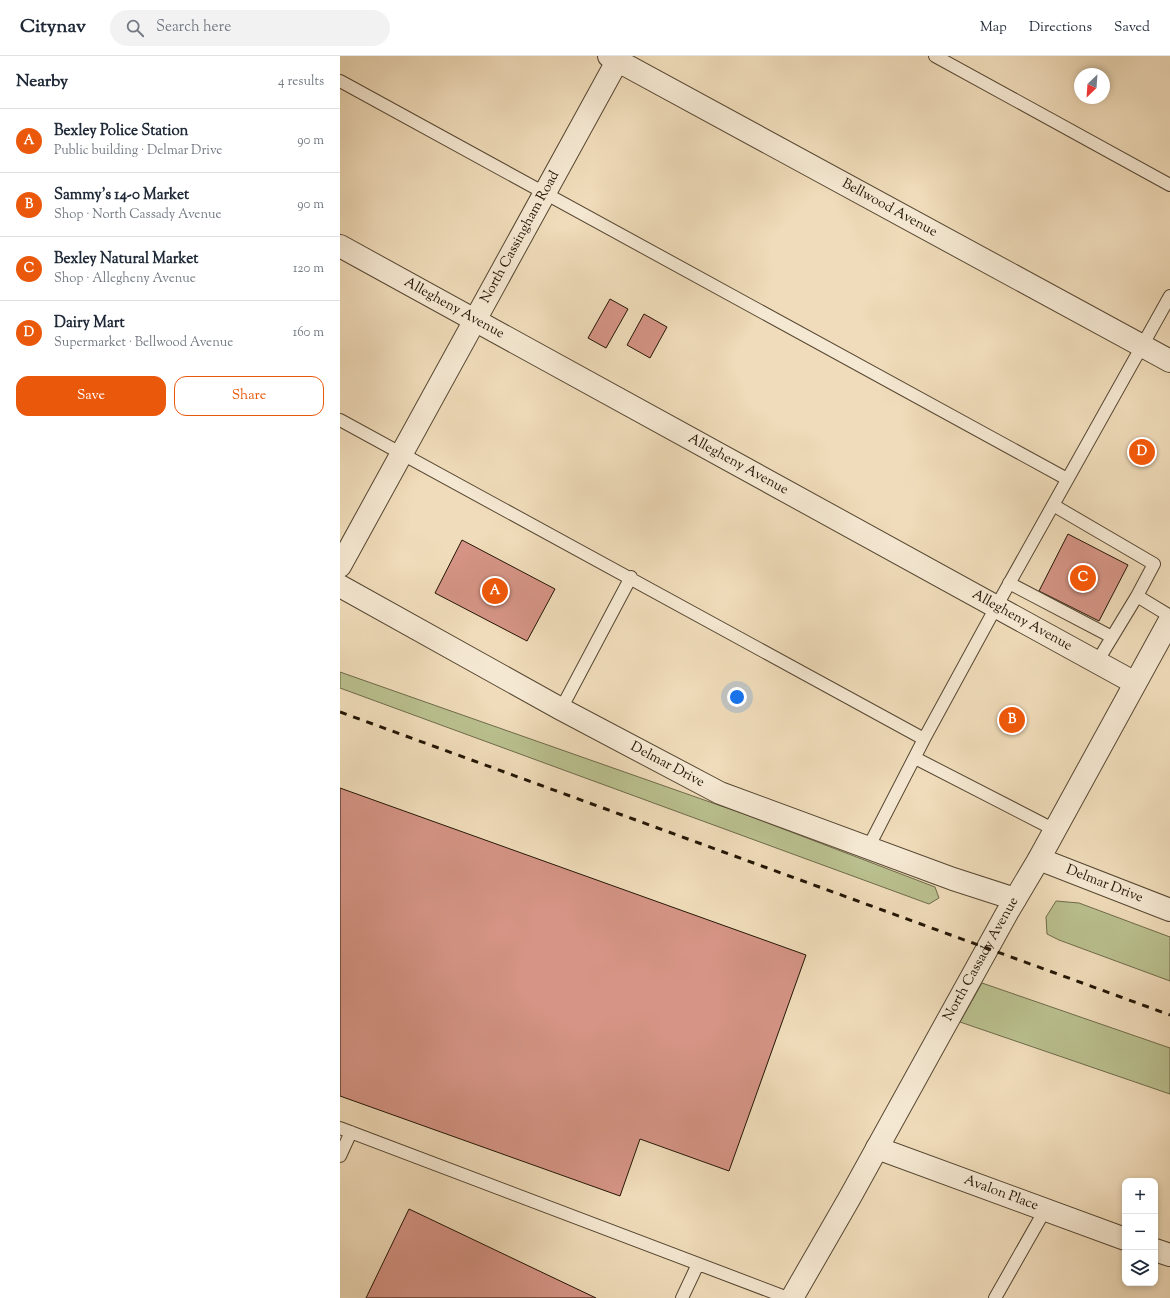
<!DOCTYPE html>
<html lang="en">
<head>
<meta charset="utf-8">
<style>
	:root { --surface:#fff; --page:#f2f2f3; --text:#1f2937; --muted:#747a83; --line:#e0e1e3; --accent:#ea580c }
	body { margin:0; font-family:"Sorts Mill Goudy",serif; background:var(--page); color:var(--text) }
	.controls { position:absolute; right:12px; bottom:12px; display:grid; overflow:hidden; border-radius:8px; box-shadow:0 2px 6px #0003 }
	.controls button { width:36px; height:36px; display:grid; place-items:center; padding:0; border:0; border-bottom:1px solid var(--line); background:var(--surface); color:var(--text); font:20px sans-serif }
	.compass { position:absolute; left:734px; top:12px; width:36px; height:36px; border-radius:50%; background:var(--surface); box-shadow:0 2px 6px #0003; rotate:205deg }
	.you { position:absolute; left:397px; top:641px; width:14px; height:14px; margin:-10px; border:3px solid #fff; border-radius:50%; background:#1a73e8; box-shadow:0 0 0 6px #1a73e833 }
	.badge { display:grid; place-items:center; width:26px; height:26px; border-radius:50%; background:var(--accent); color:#fff; font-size:13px; font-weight:700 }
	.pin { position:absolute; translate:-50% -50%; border:2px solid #fff; box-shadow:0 1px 4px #0006 }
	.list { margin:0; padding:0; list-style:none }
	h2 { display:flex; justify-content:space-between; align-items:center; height:52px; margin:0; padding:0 16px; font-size:17px }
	h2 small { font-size:13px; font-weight:400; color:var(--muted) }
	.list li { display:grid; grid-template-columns:26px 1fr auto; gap:12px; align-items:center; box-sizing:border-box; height:64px; padding:0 16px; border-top:1px solid var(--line) }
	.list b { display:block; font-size:15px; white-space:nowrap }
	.list p { margin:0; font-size:13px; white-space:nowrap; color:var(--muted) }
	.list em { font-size:13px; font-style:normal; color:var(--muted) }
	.actions { display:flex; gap:8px; padding:12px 16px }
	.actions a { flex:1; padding:9px 0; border:1px solid var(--accent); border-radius:12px; text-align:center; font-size:14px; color:var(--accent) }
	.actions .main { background:var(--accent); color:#fff }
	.icon { flex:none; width:22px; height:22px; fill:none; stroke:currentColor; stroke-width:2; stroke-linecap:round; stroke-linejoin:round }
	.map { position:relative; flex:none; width:830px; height:1242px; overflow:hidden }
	header { display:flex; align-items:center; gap:24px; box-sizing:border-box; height:56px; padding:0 20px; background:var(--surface); border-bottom:1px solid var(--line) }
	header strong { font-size:19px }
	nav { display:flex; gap:22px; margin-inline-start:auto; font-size:14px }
	.search { width:280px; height:36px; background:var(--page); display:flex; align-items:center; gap:10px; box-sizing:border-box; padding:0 14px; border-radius:22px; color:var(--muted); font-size:15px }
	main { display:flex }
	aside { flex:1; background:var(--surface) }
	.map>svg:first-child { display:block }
	.green { fill:#bac08f; stroke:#6e6a4a }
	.building { fill:#d59485; stroke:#231505 }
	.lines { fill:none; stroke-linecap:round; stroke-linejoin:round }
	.service-casing { stroke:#564732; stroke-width:14 }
	.minor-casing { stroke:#564732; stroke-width:24 }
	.tertiary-casing { stroke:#564732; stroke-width:24 }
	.service { stroke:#f5e8d2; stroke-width:12 }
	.minor { stroke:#f5e8d2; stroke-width:22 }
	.tertiary { stroke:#f5e8d2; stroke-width:22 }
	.rail { stroke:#231505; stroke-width:3; stroke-dasharray:7 7; stroke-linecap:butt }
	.labels { text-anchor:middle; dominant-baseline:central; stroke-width:4; stroke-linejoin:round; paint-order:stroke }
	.street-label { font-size:14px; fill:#231505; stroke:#f5e8d2 }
</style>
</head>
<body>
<header>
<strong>Citynav</strong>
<div class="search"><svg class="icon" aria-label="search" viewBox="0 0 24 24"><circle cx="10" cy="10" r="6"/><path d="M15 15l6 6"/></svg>Search here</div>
<nav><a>Map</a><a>Directions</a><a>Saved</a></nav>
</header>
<main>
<aside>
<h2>Nearby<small>4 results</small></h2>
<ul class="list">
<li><span class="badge">A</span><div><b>Bexley Police Station</b><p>Public building · Delmar Drive</p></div><em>90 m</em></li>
<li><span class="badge">B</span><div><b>Sammy's 14-0 Market</b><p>Shop · North Cassady Avenue</p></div><em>90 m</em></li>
<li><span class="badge">C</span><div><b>Bexley Natural Market</b><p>Shop · Allegheny Avenue</p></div><em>120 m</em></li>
<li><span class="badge">D</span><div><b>Dairy Mart</b><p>Supermarket · Bellwood Avenue</p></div><em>160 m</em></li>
</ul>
<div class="actions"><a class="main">Save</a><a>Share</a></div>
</aside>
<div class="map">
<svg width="830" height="1242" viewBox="0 0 830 1242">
	<rect width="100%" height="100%" fill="#f0dcba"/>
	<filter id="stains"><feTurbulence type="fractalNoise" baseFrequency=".005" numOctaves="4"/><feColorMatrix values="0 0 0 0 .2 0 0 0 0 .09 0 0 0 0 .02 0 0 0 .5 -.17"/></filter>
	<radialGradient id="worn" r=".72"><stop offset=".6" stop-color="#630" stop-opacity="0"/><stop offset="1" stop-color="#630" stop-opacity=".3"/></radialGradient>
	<path class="green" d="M0 616 404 758 595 831 599 842 589 848 0 632Z
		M716 845 739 847 830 881V925L719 884 707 878 706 861Z
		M642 927 830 992V1038L620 966Z"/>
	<path class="building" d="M270 243 288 253 266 292 248 282Z
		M304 258 327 271 310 302 287 289Z
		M728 478 788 509 759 565 699 535Z
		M122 484 215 533 187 585 95 537Z
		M0 732 466 899 389 1115 300 1083 280 1140 0 1040Z
		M69 1153 256 1242H26Z"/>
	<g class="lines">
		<defs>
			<path id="service" d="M595 0 830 129
				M0 25 727 423
				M0 364 584 683 656 551 830 240
				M713 449 814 508 797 540
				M669 527 772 581
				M757 606 797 540 830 560
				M221 653 291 521
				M575 702 715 774
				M528 792 584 683
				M0 1072 448 1242
				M0 1100 11 1076
				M342 1242 358 1208
				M655 1242 705 1154"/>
			<g id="minor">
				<path id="s1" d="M269 0 830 305"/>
				<path id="s2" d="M0 190 795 627"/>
				<path id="s3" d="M0 510 280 0"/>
				<path id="s4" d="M0 530 221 653 380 737 613 823 675 843"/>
				<path id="s5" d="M699 803 830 854"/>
				<path id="s6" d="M537 1092 785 1183"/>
				<path d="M815 1194 830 1199"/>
			</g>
			<g id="tertiary">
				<path id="s7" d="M452 1242 509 1143 667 857 699 803 830 564"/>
			</g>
		</defs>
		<use href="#service" class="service-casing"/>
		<use href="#minor" class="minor-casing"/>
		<use href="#tertiary" class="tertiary-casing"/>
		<use href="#service" class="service"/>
		<use href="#minor" class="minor"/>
		<use href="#tertiary" class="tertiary"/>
		<path class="rail" d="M0 656 830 959"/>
	</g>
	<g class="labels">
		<g class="street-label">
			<text stroke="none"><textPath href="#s1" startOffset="319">Bellwood Avenue</textPath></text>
			<text stroke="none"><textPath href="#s3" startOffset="375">North Cassingham Road</textPath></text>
			<text stroke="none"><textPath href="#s2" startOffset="130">Allegheny Avenue</textPath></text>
			<text stroke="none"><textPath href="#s2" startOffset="454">Allegheny Avenue</textPath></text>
			<text stroke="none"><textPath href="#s2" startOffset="778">Allegheny Avenue</textPath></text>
			<text stroke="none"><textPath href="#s4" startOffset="373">Delmar Drive</textPath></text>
			<text stroke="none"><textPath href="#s5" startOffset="70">Delmar Drive</textPath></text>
			<text stroke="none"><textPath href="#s7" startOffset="388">North Cassady Avenue</textPath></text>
			<text stroke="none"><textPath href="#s6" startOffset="132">Avalon Place</textPath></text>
		</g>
	</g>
	<rect width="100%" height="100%" filter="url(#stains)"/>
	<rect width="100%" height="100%" fill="url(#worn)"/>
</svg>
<div class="controls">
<button>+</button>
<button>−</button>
<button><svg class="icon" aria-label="layers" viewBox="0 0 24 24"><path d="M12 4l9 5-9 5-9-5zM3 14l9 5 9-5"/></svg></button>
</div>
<svg class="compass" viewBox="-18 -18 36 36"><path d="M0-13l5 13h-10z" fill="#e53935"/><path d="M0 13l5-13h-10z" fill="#747a83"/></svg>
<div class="you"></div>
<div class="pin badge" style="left:155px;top:535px">A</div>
<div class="pin badge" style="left:672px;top:664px">B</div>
<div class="pin badge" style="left:743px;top:522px">C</div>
<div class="pin badge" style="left:802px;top:396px">D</div>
</div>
</main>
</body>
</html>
